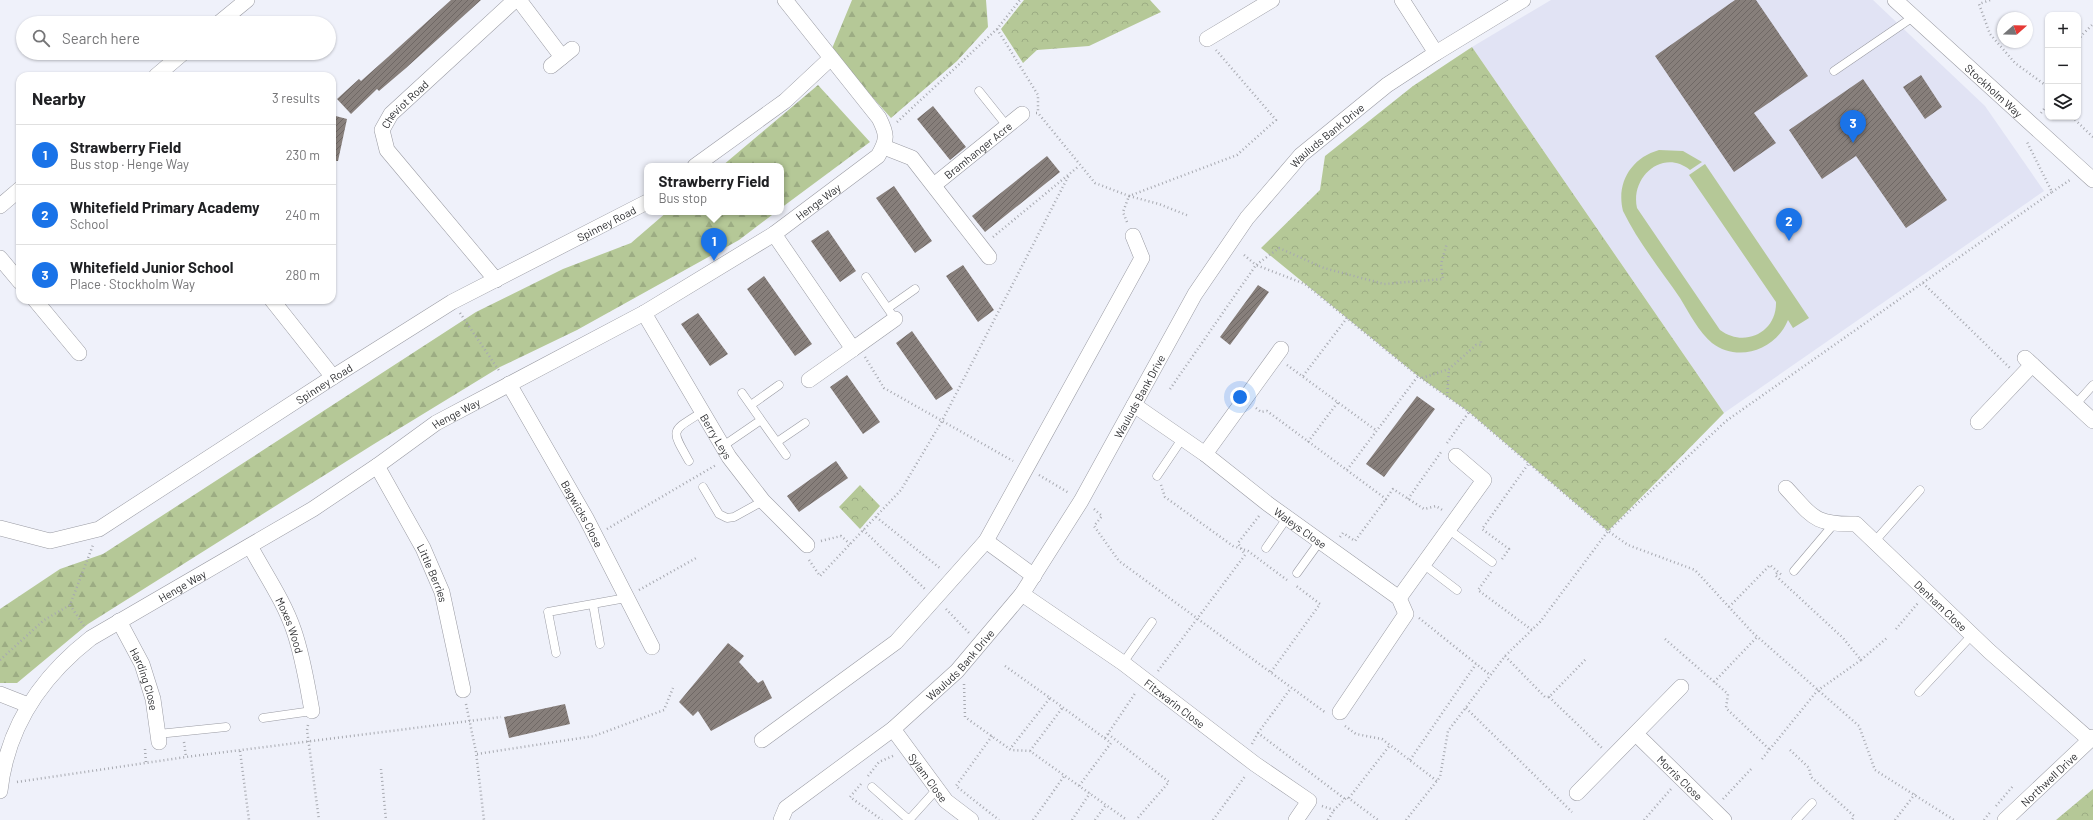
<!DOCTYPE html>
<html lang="en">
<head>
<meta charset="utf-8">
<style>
	:root { --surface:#fff; --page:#f2f2f2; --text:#202124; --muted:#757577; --line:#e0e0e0; --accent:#1a73e8 }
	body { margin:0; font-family:Barlow,sans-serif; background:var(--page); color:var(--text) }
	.controls { position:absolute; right:12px; top:12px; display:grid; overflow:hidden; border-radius:8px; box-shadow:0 1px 3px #0004 }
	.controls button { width:36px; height:36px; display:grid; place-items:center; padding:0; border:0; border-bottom:1px solid var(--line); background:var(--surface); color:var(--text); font:20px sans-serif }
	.compass { position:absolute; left:1997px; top:12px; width:36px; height:36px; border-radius:50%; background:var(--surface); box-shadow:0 1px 3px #0004; rotate:70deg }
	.you { position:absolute; left:1240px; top:397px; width:14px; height:14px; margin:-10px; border:3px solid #fff; border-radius:50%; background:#1a73e8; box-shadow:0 0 0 6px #1a73e833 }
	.badge { display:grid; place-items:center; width:26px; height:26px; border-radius:50%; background:var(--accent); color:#fff; font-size:13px; font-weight:700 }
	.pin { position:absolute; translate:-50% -33px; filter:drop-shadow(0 1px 2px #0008) }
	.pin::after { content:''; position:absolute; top:21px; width:14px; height:12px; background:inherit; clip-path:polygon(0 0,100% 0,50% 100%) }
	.popup { position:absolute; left:644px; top:163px; width:140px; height:52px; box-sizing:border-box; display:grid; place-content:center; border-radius:8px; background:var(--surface); filter:drop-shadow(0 1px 3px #0005); font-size:13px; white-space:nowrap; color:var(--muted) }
	.popup b { font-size:15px; color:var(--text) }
	.popup::after { content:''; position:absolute; left:50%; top:100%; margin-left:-8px; border:8px solid transparent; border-top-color:var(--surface) }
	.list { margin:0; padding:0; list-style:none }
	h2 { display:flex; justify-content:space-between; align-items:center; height:52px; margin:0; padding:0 16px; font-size:17px }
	h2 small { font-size:13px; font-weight:400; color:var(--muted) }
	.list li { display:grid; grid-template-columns:26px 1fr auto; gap:12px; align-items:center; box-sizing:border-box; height:60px; padding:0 16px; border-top:1px solid var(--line) }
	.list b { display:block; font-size:15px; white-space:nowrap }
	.list p { margin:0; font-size:13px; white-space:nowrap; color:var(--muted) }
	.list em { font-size:13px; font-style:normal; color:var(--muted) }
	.icon { flex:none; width:22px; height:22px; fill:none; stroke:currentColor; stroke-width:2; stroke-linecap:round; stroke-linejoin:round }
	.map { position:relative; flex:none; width:2093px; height:820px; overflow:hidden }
	.search { position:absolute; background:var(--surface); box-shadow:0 1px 3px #0004; left:16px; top:16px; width:320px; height:44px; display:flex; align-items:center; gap:10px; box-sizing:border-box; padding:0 14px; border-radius:22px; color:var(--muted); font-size:15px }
	.panel { position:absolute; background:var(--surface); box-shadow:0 1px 3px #0004; left:16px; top:72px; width:320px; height:232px; border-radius:12px }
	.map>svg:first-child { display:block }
	.built { fill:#e1e3f4 }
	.green { fill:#b5c897 }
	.forest { fill:url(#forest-firs) }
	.park { fill:url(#park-crowns) }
	.building { fill:url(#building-hatch) }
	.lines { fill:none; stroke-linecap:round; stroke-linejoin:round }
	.lane-casing { stroke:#9a9ba3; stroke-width:9 }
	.street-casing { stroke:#9a9ba3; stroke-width:16 }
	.path { stroke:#a7a9b0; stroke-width:2.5; stroke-dasharray:1 3; stroke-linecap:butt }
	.lane { stroke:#fff; stroke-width:8 }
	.street { stroke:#fff; stroke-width:15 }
	.labels { text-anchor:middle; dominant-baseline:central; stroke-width:3.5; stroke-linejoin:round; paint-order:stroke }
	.street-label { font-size:11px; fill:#2e2f32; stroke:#fff }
</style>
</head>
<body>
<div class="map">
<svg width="2093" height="820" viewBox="0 0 2093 820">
	<defs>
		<pattern id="forest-firs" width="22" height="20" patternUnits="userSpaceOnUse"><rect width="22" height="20" fill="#b5c897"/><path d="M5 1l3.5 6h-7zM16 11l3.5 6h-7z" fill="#9cac83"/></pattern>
		<pattern id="park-crowns" width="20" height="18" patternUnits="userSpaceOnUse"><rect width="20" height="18" fill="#b5c897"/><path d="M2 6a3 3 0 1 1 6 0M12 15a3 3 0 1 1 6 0" fill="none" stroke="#9cac83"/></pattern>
		<pattern id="building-hatch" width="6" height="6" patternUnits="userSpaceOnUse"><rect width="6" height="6" fill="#877f7b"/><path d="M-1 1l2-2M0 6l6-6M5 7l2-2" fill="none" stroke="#6f6865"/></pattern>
	</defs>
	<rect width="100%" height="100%" fill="#eff1fa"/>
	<path class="built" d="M1551 0H1873L1985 106 2044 191 1724 413 1472 47Z"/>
	<path class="green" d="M1659 150 1683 151 1702 162 1690 170C1663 148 1630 177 1637 208L1720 330C1744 348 1777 333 1776 302L1689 175 1705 164 1809 318 1793 328 1788 320C1776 350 1738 363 1712 343 1699 332 1689 313 1680 298 1661 270 1638 242 1623 211 1616 183 1631 158 1659 150Z"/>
	<path class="forest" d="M852 0H986L988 27 957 61 891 118 831 51Z
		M818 85 870 142 781 208V166H722Z
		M667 212H776L739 240 577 330 500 367 374 444 88 624 17 683H0V609L60 569 103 554 476 312 563 269 631 243Z"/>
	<path class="park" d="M1024 0H1150L1161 12 1089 46 1037 50 1023 63 1001 29Z
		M1472 47 1724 413 1608 531 1469 412 1418 376 1261 248 1320 190 1325 156 1413 86Z
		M860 485 880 506 860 529 839 507Z
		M2093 789V820H2056Z"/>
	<path class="building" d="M451 0H481L406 68 379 91 377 89 351 114 337 99 359 79 361 81 388 57Z
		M1735 0H1756L1808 76 1754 113 1776 143 1734 172 1655 56Z
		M1921 75 1942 107 1925 119 1903 87Z
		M1863 79 1947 200 1906 228 1856 156 1822 179 1789 130Z
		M933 106 966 147 950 160 917 119Z
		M332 115 347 119 338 161H332Z
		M1047 156 1060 172 985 232 972 216Z
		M894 186 932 241 915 253 876 198Z
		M828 230 856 271 840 282 811 241Z
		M963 265 994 310 978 322 946 276Z
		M764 276 812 344 795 356 747 289Z
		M1258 285 1269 292 1230 345 1220 337Z
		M698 313 728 354 710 366 681 324Z
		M912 331 953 389 936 400 896 343Z
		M847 375 880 422 863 434 830 387Z
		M1417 396 1435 409 1384 477 1366 464Z
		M836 461 848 478 799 512 787 496Z
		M728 643 744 656 739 662 758 683 763 680 772 698 711 731 698 711 693 716 679 702Z
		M565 704 570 724 509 738 504 717Z"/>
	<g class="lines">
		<defs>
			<path id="lane" d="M1834 71 1913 17
				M979 91 1007 126
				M866 277 895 319
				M888 308 915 289
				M2076 404 2093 385
				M751 405 779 385
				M761 420 786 455
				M777 442 805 423
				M723 446 761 420 742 393
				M689 461C670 428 671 432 702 412
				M1157 476 1182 439
				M703 487 719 514 727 518 734 517 763 501
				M1448 529 1492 562
				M1875 541 1920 490
				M1266 548 1287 518
				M1423 564 1457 590
				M1794 571 1833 525
				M1297 573 1320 541
				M593 604 600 644
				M556 653 548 612 626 598
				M1123 663 1152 622
				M1919 692 1972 635
				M263 718 312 711
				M158 734 226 727
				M872 787 909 820 937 789
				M1796 820 1812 803"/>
			<g id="street">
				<path d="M519 0 562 57"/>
				<path d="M1402 0 1436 53"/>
				<path id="s1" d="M1895 0 2093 180"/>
				<path d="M219 23 247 0"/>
				<path d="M1207 39 1272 0"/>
				<path d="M551 66 572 49"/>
				<path d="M156 76 183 53"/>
				<path d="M884 147 912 158 989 257"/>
				<path d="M695 166 785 101 831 58"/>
				<path id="s2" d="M934 185 1022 114"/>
				<path d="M0 206 20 189"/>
				<path d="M774 234 853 349 895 319"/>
				<path d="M0 258 20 282"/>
				<path id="s3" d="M496 280 387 150 382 130 391 114 515 0"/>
				<path d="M35 300 79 353"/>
				<path d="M272 300 333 377"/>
				<path id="s4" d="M644 313 729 457 763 501 807 545"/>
				<path d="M2025 358 2093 421"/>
				<path d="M809 380 853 349"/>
				<path id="s5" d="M509 384 586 518 652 647"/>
				<path id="s6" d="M1134 405 1205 454 1268 504 1399 598 1406 614 1340 712"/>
				<path d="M1978 422 2032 365"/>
				<path d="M1205 454 1281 349"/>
				<path id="s7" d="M377 466 423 548 442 592 463 690"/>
				<path id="s8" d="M1786 488C1813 517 1814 525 1856 524L1989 651 2090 740"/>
				<path id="s9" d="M0 528 50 541 99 529 333 377 452 302 647 202"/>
				<path d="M986 541 1034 576"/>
				<path id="s10" d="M250 546C265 574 284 601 294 631 303 657 307 684 312 711"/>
				<path id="s11" d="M1022 594 1123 663 1255 764 1309 801 1296 820"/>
				<path d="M1399 598 1484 480 1456 456"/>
				<path id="s12" d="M119 621 142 664 153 699 159 742"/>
				<path d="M0 694 28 705"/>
				<path id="s13" d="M893 729 946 801 971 820"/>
				<path id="s14" d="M1636 734 1724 820"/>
				<path d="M762 740 896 642 986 541 1142 258 1133 236"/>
				<path id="s15" d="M0 791C7 727 41 677 91 638L313 509 377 466 436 423 644 313 774 234 878 156C888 139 887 134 879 118L785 0"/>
				<path d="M1577 793 1681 687"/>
				<path id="s16" d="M781 820 786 808 893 729 957 671 1022 594 1081 501 1195 294 1247 218 1301 155 1387 85 1436 53 1523 0"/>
				<path id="s17" d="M2005 820 2093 737"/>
			</g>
		</defs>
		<use href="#lane" class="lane-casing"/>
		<use href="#street" class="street-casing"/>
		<path class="path" d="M1990 0 1979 4 1990 34 2015 63 2048 87
			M997 29 1038 95V113
			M2078 45 2081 36 2093 24
			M1036 113H1038L1095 183 1129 196 1237 155 1276 120 1216 50
			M2041 113 2048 104
			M2072 117 2093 137
			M897 122 997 29 1020 0
			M2052 192 2070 180
			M1127 222 1123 212 1129 196 1159 204 1189 216
			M993 237 1079 166
			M1244 255 1256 265 1279 248 1324 268 1384 284 1443 279 1441 264 1447 243
			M1923 283 2010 368
			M460 313 500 372
			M865 357 884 388 1013 461
			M1287 365 1377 431
			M1303 376 1347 318
			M1422 378 1449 369 1476 345H1481V341
			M1170 389 1256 265 1305 284 1418 376 1469 412 1608 531 1628 545 1695 570 1752 632 1859 726 1875 770 1954 820
			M1447 397 1449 369
			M1256 408 1261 412 1267 411 1386 499 1393 489 1424 509 1436 506 1444 511
			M1308 442 1338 402
			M1447 443 1469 412
			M1347 470 1418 376
			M1039 475 1069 493
			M1161 485 1165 497 1233 546 1248 551 1287 580
			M1408 499 1441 452
			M1094 509 1102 516 1094 526 1119 561 1326 713
			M876 517 941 569
			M607 529 716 465
			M863 530 925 589
			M1340 537 1343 533 1355 541 1386 499
			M821 541 841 536 850 544
			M1502 559 1509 549 1482 529 1529 463
			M809 560 820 576 901 490 942 421 1069 175
			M1491 572 1478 590 1532 630
			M639 590 698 557
			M70 605 84 626
			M1729 607 1770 565 1783 576
			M946 609 970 634
			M1419 618 1490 675
			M1896 629 1918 603
			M1665 639 1728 694 1726 708 1769 749
			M1505 656 1545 697H1549L1587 658
			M0 660 44 620 70 605 93 545
			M1861 660 1888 637
			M1005 666 1050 698 1010 749
			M1158 671 1245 555 1238 543 1259 516
			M1271 672 1320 604 1295 585
			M1714 682 1757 637
			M964 684 965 717 1011 750 1030 751 1127 820
			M1549 697 1602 748
			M1050 698 1111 743 1079 786
			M466 704 476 752 484 820
			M1466 708 1572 812
			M308 725 307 730 319 820
			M1345 726 1356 734 1382 739 1437 781
			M1258 733 1291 688
			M1108 734 1169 782 1136 820
			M992 736 956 786 999 820
			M1105 738 1136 692
			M184 742 186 757
			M1252 744 1258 733 1345 799
			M145 749 146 763
			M1790 750 1809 768 1811 777 1854 816 1852 820
			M240 751 249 820
			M1030 751 1063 707
			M477 754 594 736 664 710 673 688
			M1762 759 1817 691 1861 660 1843 638 1775 575 1778 572
			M1410 760 1476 664
			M381 769 386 820
			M868 776 879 762 895 755
			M17 782 186 757 501 717
			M861 784 850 797 882 820
			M1349 798 1390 745
			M1723 799 1753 767
			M1322 806 1334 810 1347 797 1378 820
			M1996 806 2013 786
			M1033 820 1065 775
			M1072 820 1090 793
			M1095 820 1106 805
			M1213 820 1246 775
			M1328 820 1334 810
			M1406 820 1440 777 1448 731 1505 656 1540 622 1608 531 1726 421 2052 192 2027 142
			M1644 820 1671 789
			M1895 820 1915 794
			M1984 820 1991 811"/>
		<use href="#lane" class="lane"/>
		<use href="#street" class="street"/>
	</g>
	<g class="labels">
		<g class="street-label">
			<text stroke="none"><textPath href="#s1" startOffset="134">Stockholm Way</textPath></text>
			<text stroke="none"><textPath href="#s3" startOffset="225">Cheviot Road</textPath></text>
			<text stroke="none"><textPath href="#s16" startOffset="887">Wauluds Bank Drive</textPath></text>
			<text stroke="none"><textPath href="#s2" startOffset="56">Bramhanger Acre</textPath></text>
			<text stroke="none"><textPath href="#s15" startOffset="1032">Henge Way</textPath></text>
			<text stroke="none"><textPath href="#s9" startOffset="695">Spinney Road</textPath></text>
			<text stroke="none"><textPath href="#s9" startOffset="370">Spinney Road</textPath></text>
			<text stroke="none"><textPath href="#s16" startOffset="563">Wauluds Bank Drive</textPath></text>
			<text stroke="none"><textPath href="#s15" startOffset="612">Henge Way</textPath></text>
			<text stroke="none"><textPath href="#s4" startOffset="143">Berry Leys</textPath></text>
			<text stroke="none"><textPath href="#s5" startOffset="149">Bagwicks Close</textPath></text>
			<text stroke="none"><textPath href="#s6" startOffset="207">Waleys Close</textPath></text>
			<text stroke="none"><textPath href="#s7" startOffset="121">Little Berries</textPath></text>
			<text stroke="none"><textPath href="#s15" startOffset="288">Henge Way</textPath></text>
			<text stroke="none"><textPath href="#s8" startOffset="201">Denham Close</textPath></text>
			<text stroke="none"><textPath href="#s10" startOffset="89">Moxes Wood</textPath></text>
			<text stroke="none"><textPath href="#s16" startOffset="239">Wauluds Bank Drive</textPath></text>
			<text stroke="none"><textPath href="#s12" startOffset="64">Harding Close</textPath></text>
			<text stroke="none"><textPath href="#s11" startOffset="188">Fitzwarin Close</textPath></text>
			<text stroke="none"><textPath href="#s13" startOffset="60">Sylam Close</textPath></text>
			<text stroke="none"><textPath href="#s14" startOffset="62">Morris Close</textPath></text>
			<text stroke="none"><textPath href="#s17" startOffset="60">Northwell Drive</textPath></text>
		</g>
	</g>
</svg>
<div class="controls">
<button>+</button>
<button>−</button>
<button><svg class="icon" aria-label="layers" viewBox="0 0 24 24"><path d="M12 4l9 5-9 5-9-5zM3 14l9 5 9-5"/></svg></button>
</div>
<svg class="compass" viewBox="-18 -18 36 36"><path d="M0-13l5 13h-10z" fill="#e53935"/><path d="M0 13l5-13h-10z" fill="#757577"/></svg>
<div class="you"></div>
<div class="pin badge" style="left:714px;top:261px">1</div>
<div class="popup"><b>Strawberry Field</b>Bus stop</div>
<div class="pin badge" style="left:1789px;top:241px">2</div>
<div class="pin badge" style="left:1853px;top:143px">3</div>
<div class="search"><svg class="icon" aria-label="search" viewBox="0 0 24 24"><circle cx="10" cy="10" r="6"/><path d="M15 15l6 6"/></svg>Search here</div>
<section class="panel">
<h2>Nearby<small>3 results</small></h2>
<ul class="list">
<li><span class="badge">1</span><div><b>Strawberry Field</b><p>Bus stop · Henge Way</p></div><em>230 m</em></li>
<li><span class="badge">2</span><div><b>Whitefield Primary Academy</b><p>School</p></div><em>240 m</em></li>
<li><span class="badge">3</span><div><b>Whitefield Junior School</b><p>Place · Stockholm Way</p></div><em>280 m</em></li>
</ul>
</section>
</div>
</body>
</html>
